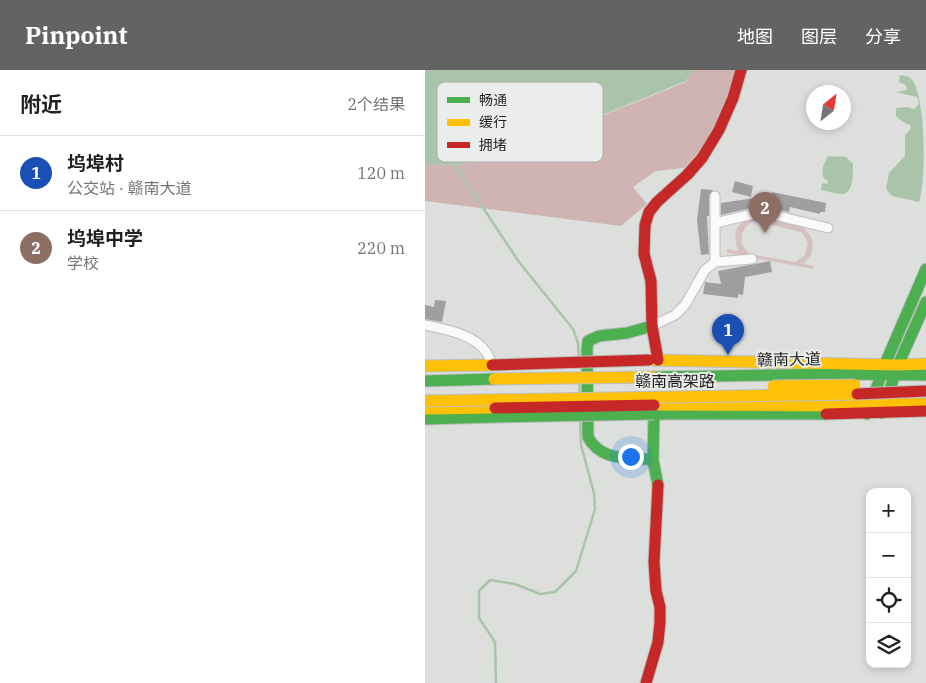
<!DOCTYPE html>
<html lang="zh">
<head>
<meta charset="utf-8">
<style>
	:root { --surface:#fff; --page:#f2f2f2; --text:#202124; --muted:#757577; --line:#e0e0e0; --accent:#626362 }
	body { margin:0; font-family:"IBM Plex Serif","Noto Sans SC",serif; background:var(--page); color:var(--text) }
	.controls { position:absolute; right:15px; bottom:15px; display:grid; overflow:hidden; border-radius:10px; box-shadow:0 2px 8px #0003 }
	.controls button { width:45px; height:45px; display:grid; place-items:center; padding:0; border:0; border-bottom:1px solid var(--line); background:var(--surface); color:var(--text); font:25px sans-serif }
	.compass { position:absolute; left:381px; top:15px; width:45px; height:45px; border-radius:50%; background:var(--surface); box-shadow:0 2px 8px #0003; rotate:30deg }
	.you { position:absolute; left:205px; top:386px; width:18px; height:18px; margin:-12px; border:4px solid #fff; border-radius:50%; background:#1a73e8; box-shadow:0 0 0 8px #1a73e833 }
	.badge { display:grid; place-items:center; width:32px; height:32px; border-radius:50%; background:var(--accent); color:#fff; font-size:16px; font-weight:700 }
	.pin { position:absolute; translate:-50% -41px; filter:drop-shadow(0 1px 2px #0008) }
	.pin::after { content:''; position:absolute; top:26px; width:18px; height:15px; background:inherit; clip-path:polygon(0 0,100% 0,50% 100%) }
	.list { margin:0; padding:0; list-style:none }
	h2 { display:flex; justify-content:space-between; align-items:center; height:65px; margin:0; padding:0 20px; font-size:21px }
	h2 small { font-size:16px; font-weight:400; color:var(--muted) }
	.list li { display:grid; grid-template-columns:32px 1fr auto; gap:15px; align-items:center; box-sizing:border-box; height:75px; padding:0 20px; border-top:1px solid var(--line) }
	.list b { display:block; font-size:19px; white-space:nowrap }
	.list p { margin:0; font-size:16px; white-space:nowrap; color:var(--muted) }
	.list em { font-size:16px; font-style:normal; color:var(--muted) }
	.icon { flex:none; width:28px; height:28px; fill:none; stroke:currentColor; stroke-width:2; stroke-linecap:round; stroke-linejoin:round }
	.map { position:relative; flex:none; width:501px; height:613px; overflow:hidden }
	header { display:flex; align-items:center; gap:30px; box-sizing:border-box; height:70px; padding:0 25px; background:var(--accent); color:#fff }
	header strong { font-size:24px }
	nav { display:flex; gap:28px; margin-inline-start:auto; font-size:18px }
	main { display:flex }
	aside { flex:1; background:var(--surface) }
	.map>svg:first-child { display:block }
	.green { fill:#d6c1c2; fill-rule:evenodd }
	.forest { fill:#d0b4b4 }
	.water { fill:#aac4aa }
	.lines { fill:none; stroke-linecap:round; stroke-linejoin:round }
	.stream { stroke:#aac4aa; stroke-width:2.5 }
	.building { fill:#9e9f9e }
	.street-casing { stroke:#bbbdbb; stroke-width:11 }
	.fast-casing { stroke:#bbbdbb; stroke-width:13 }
	.slow-casing { stroke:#bbbdbb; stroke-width:13 }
	.jam-casing { stroke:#bbbdbb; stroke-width:13 }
	.street { stroke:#fafafa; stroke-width:9 }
	.fast { stroke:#4caf50; stroke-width:11 }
	.slow { stroke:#ffc107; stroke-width:11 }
	.jam { stroke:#c62828; stroke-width:11 }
	.fast-bridge-casing { stroke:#bbbdbb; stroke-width:13; stroke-linecap:butt }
	.slow-bridge-casing { stroke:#bbbdbb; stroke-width:13; stroke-linecap:butt }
	.jam-bridge-casing { stroke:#bbbdbb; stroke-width:13; stroke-linecap:butt }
	.fast-bridge { stroke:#4caf50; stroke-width:11 }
	.slow-bridge { stroke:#ffc107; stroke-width:11 }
	.jam-bridge { stroke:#c62828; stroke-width:11 }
	.labels { text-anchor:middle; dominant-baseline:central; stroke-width:4; stroke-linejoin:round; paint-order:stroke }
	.street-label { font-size:16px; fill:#1f201f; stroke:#eaede9 }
	.key { fill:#eaede9; stroke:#adb0ac; stroke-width:1 }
	.key-label { font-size:14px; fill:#1f201f }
</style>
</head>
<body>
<header>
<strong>Pinpoint</strong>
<nav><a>地图</a><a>图层</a><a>分享</a></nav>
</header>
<main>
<aside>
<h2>附近<small>2个结果</small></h2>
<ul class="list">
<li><span class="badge" style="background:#1a4fb4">1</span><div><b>坞埠村</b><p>公交站 · 赣南大道</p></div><em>120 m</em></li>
<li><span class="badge" style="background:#8d6e63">2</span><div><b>坞埠中学</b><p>学校</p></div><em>220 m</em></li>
</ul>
</aside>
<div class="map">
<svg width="501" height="613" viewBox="0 0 501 613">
	<rect width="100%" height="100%" fill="#dddfdd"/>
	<path class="green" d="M333 145 376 156C391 166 392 183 378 194L389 196 388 199 302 183V179L313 181C306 159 313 151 333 145ZM331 151 376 162 383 172 380 185 370 192 325 184C311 174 315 155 331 151Z"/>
	<path class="forest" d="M268 0H312L300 39 280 75 259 98 231 101 208 117 222 134 196 156 0 131V94L29 95 66 90 261 12Z"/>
	<path class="water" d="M0 0H268L261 11 66 90 29 95 0 94Z
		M475 5C480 6 485 6 488 11 501 32 501 110 494 132L467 126 461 119 464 103 480 86V65L486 58 485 55 478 52 471 46V38L482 37 489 39 494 34 492 27 471 22 482 20 481 15 474 12Z
		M403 86 421 87 428 94C428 102 429 123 417 124 411 124 402 121 396 120L397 113 402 114 403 111 399 109C395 99 399 94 403 86Z"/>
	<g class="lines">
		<path class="stream" d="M29 94 94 192 148 259 153 273 154 289
			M154 312 155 324
			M71 613 70 572 54 548V521L65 510 90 514 115 524 130 522 151 501 170 439 169 423 156 375 155 349"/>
	</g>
	<path class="building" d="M310 111 328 116 326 127 307 122Z
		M276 119 288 120 284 126V146H282L284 184 276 185 272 150Z
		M347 122 401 133 400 142H395V144L365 137 364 142 344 137Z
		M329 128 330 137 296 145V133Z
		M345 191 347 202 320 207 318 225 313 224V228L278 224 280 212 296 214 293 201Z
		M10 230 21 231 17 252 0 249V235L9 237Z"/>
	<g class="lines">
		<defs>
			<path id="street" d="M290 153 337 142 403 158
				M290 192V126
				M0 255C25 260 60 266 67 295
				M227 256 250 245 260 235 280 200 290 192 327 189"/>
			<path id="fast" d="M227 256 202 263 174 266 163 271 162 280 163 367C176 392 204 387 228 390
				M228 307 408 304 501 305
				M0 311 69 309
				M457 343 473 295 501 232
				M442 344 460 294 501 199
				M0 349 71 347
				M233 415 228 390 229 344H401"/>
			<path id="slow" d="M228 290 473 295 501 294
				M0 296 67 295
				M229 335 407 336 446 333 501 334
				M0 339 70 338"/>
			<path id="jam" d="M233 290 227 256 226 211 219 184 220 155 224 142 232 132 262 105 277 88 294 60 308 28 316 0
				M401 344 501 341
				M221 613 233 572 235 552V537L231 521 229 492 233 415"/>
		</defs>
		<use href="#street" class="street-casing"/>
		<use href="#fast" class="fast-casing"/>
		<use href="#slow" class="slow-casing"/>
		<use href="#jam" class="jam-casing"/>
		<use href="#street" class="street"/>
		<use href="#fast" class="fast"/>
		<use href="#slow" class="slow"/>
		<use href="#jam" class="jam"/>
		<defs>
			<path id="fast-bridge" d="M71 347 229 344"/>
			<path id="slow-bridge" d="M69 309 228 307
				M348 316 430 315
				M0 331 432 324"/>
			<path id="jam-bridge" d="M67 295 224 290
				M432 324 501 321
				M70 338 229 335"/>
		</defs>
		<use href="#fast-bridge" class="fast-bridge-casing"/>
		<use href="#slow-bridge" class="slow-bridge-casing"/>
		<use href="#jam-bridge" class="jam-bridge-casing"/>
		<use href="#fast-bridge" class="fast-bridge"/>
		<use href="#slow-bridge" class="slow-bridge"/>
		<use href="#jam-bridge" class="jam-bridge"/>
	</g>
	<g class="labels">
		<g class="street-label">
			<text transform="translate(364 289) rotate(-1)">赣南大道</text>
			<text x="250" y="311">赣南高架路</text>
		</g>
	</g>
	<rect x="12" y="12" width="166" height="80" rx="8" class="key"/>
	<rect x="22" y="27" width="23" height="6" fill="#4caf50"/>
	<rect x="22" y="49" width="23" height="7" fill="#ffc107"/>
	<rect x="22" y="72" width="23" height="6" fill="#c62828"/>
	<g class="key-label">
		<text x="54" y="35">畅通</text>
		<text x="54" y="57">缓行</text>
		<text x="54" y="80">拥堵</text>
	</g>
</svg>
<div class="controls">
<button>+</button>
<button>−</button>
<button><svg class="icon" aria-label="locate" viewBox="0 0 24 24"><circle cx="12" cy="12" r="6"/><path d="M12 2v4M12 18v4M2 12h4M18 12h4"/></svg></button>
<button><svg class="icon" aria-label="layers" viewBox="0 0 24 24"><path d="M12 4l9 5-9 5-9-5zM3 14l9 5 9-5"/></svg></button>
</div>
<svg class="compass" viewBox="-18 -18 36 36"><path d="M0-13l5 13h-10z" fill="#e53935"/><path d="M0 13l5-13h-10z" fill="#757577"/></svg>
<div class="you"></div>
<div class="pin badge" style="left:303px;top:285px;background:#1a4fb4">1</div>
<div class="pin badge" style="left:340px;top:163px;background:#8d6e63">2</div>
</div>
</main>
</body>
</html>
